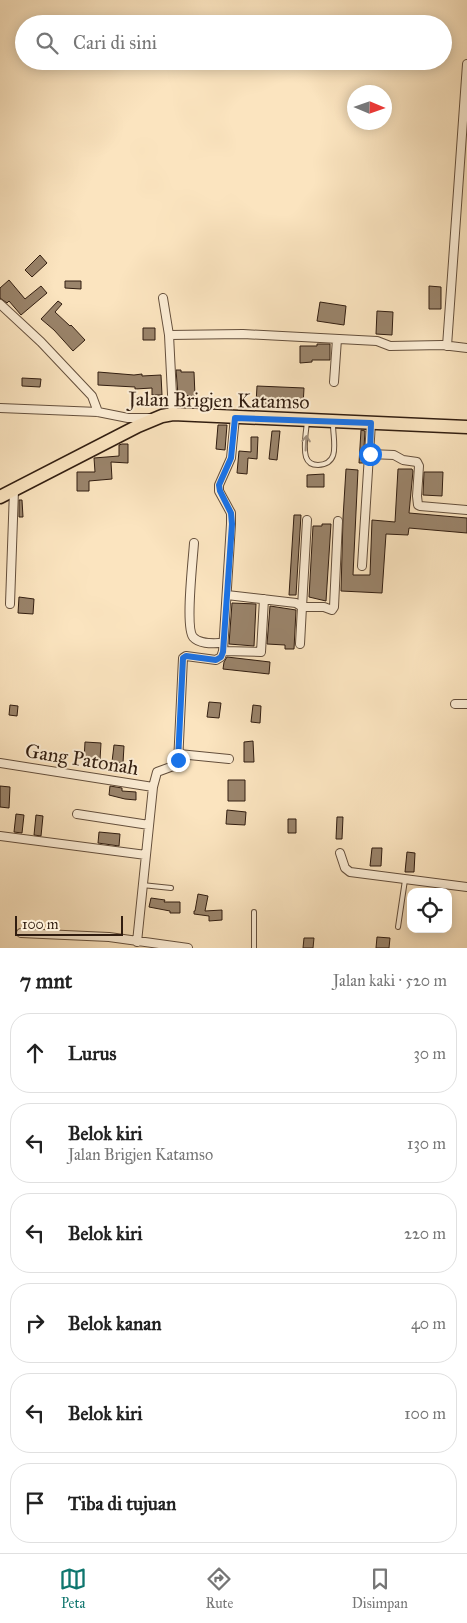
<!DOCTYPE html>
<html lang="id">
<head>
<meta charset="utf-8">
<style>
	:root { --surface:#fff; --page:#f2f2f2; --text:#222; --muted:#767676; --line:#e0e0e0; --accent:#0f766e }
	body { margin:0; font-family:"IM FELL Great Primer",serif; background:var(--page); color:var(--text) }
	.controls { position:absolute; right:15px; bottom:15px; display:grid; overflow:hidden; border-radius:10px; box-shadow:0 2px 12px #0003 }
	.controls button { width:45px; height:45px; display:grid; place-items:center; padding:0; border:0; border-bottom:1px solid var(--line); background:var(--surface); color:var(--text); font:25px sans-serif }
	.compass { position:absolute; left:347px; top:85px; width:45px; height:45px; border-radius:50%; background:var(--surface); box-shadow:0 2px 12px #0003; rotate:92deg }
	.scale { position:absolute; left:15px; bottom:12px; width:108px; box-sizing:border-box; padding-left:5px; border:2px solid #311d10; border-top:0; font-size:14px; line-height:18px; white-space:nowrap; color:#311d10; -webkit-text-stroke:4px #fcedd5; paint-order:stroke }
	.stop { position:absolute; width:15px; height:15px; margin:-11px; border:4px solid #1a73e8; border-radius:50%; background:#fff }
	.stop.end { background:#1a73e8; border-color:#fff; box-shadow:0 1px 5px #0008 }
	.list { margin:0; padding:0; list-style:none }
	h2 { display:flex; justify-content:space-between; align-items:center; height:65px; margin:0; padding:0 20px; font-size:21px }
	h2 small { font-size:16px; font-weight:400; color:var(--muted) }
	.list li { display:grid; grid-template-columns:32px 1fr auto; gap:15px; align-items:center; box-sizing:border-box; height:80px; margin:0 10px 10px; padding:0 10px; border:1px solid var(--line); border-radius:20px }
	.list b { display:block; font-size:19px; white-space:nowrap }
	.list p { margin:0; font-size:16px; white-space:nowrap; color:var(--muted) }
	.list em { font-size:16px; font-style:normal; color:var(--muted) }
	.icon { flex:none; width:28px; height:28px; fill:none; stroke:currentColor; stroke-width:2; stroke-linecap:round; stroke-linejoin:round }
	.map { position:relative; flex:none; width:467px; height:948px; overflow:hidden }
	.search { position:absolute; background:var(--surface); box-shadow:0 2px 12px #0003; left:15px; right:15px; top:15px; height:55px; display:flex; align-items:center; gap:12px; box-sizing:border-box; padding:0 18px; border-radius:28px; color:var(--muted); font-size:19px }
	.sheet { height:605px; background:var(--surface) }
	nav { display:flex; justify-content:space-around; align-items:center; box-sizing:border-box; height:70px; border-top:1px solid var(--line); background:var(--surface); font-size:14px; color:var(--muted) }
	nav a { display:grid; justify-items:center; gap:2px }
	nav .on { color:var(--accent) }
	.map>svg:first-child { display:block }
	.building { fill:#9a846b; stroke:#311d10 }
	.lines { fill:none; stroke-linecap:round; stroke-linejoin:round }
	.lane-casing { stroke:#644f3c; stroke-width:6 }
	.street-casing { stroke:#644f3c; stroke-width:10 }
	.primary-casing { stroke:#311d10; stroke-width:15 }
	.lane { stroke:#fcedd5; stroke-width:4 }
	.street { stroke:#fcedd5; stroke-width:8 }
	.primary { stroke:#fbe4bf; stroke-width:12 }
	.oneway { stroke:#a18f7c }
	.route { stroke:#1a73e8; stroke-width:6 }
	.labels { text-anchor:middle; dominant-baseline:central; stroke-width:4; stroke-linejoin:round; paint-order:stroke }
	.street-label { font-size:20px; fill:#311d10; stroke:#fcedd5 }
</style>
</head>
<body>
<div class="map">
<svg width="467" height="948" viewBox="0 0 467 948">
	<rect width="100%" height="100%" fill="#fbe4bf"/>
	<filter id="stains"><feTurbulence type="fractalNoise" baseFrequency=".004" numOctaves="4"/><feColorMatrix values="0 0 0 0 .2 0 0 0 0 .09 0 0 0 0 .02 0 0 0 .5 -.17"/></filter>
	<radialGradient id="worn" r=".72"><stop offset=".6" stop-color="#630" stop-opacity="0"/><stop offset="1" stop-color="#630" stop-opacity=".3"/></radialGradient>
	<path class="building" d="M40 255 47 263 32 277 25 270Z
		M9 280 25 299 41 286 47 293 21 315 9 301 7 303 0 298V288Z
		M65 281H81V289L65 288Z
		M429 286 441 287V309H429Z
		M58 301 62 304 55 312 70 326 71 325 85 340 73 351 54 330 41 319Z
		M320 302 346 306 344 325 317 321Z
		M377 311 393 312 392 335 376 334Z
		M143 328H155V340H143Z
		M317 344H330V360H312V362L300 363V346H317Z
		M176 370H181V372H194L195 396 178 395Z
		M98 372 134 375 142 374V376L161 375 162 395H152V388L135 389V387L98 385Z
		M22 378 41 379 40 387 22 386Z
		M257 386 304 388 303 406 256 404Z
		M218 425H227L225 450 216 449Z
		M361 430 365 431 363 463H359Z
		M272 431H280L277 460 269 459Z
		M251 437H258L257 459 248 458 247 474 237 473 239 451 251 452Z
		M122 444H128V463L111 462 112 479 89 481V491H77V472H95L94 458 119 456V445Z
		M346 469 358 470 353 575H370L372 520 395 522 398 469H412L413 471 409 513 467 518V533L409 528 408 535 386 534 382 593 341 591 343 518Z
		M424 472H443L442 496 423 495Z
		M324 474V487H307V475Z
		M19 500H22L23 517H19Z
		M294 515H301L296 595H289Z
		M322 524H331L326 601 309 597 313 526H322Z
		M19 597 34 599 33 614 18 613Z
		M232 603 256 604 254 646 229 644Z
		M270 606 296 610 294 649H285V645L267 644Z
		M227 657 270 662 269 674 223 669 224 662Z
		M209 702 221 703 219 718 207 717Z
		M10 705 18 706 17 716 9 715Z
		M253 705 261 706 260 723 251 722Z
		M253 741 254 762H244V742Z
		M85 742 101 743 100 760H84Z
		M114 745 124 746 123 763 112 762Z
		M228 780H245V801H228Z
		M0 786 10 787 9 808 0 807Z
		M110 786 122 788V791L136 792V800L125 799 109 795Z
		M227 810 246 812 245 825 226 824Z
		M16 814 24 815 22 833 14 832Z
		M36 815 43 816 41 836 34 835Z
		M337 817H343L342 839H336Z
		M288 819H296V833H288Z
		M99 832 120 834 119 846 98 843Z
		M372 848H382L381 866H370Z
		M407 852 415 853 414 872H405Z
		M198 894 208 896 205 911 222 910V920L209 921V916L194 914V911H195Z
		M151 898 165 900 164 902H180V913H170V911L149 907Z
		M377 937 390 938 389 948H376Z
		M304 938H314L313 948H303Z"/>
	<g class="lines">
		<defs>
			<path id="lane" d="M307 422C306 432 303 447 306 457 308 463 312 465 318 465 341 464 333 441 333 424
				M142 885 171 888
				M254 912V948
				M398 927 405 880"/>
			<path id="street" d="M163 298 169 335 173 414
				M0 304 41 342 92 396 98 412
				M169 335 243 334 377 341 390 346 442 345 467 348
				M447 346 467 64
				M334 382 337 339
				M0 408 98 412 128 418H150
				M370 454 394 455 403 460 417 462 419 466 417 496 418 505 420 506 467 510
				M194 543C193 559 185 627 193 637 200 645 215 643 223 643
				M362 566 371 423
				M227 595 296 603 302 607 307 520
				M10 604 14 490
				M300 644 302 607H324L332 610 334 607 338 521
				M223 651 261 652 264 599
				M455 704H467
				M179 754 229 759
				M0 763 153 787 137 942
				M153 787 157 772 176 765 178 763 183 658 186 656 216 660 221 657 223 651 231 524V513L219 491V485L231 458 235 417
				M77 814 149 825
				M0 836 146 855
				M340 853 345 868 350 872 467 887
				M21 933 109 937 188 948"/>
			<path id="primary" d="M0 497 138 426 162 416 173 414 467 427"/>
		</defs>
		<use href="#lane" class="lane-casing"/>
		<use href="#street" class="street-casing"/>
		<use href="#primary" class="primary-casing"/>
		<use href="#lane" class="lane"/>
		<use href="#street" class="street"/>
		<use href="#primary" class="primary"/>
	</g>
	<defs><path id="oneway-shaft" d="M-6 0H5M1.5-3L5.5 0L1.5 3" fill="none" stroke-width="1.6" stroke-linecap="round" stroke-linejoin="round" transform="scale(1.25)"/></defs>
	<use class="oneway" href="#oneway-shaft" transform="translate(306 443) rotate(-87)"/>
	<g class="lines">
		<path class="route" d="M178 760 183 658 186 656 216 660 221 657 223 652 232 524 231 513 220 491 219 485 231 458 235 418 371 423 370 454"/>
	</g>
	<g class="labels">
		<g class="street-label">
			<text transform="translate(219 400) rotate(1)">Jalan Brigjen Katamso</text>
			<text transform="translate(82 759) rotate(9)">Gang Patonah</text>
		</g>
	</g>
	<rect width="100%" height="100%" filter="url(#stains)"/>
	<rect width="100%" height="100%" fill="url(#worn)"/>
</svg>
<div class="controls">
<button><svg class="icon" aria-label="locate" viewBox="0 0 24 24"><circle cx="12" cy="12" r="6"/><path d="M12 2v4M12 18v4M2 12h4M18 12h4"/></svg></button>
</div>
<svg class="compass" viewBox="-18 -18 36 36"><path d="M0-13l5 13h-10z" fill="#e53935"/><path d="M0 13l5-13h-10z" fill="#767676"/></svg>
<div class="scale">100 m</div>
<div class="stop" style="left:370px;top:454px"></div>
<div class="stop end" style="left:178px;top:760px"></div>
<div class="search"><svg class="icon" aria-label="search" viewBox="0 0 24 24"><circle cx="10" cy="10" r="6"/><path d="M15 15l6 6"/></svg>Cari di sini</div>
</div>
<section class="sheet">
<h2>7 mnt<small>Jalan kaki · 520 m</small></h2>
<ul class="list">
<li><svg class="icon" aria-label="ahead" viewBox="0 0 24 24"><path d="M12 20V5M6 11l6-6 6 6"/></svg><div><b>Lurus</b></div><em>30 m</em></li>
<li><svg class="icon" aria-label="left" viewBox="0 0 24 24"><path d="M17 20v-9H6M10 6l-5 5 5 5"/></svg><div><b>Belok kiri</b><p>Jalan Brigjen Katamso</p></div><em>130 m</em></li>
<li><svg class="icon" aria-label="left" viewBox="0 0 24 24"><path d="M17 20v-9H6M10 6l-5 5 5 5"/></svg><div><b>Belok kiri</b></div><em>220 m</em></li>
<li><svg class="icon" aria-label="right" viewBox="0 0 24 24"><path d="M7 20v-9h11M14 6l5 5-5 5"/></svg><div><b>Belok kanan</b></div><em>40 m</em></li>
<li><svg class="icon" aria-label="left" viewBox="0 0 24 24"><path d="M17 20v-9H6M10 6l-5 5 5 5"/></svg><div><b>Belok kiri</b></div><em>100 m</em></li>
<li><svg class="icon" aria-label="arrive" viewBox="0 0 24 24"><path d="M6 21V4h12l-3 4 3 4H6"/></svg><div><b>Tiba di tujuan</b></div></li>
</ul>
</section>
<nav>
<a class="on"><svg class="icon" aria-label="map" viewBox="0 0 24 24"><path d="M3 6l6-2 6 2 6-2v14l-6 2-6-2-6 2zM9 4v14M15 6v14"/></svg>Peta</a>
<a><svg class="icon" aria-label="directions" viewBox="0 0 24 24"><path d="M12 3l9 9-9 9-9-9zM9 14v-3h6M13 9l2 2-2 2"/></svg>Rute</a>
<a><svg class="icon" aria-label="saved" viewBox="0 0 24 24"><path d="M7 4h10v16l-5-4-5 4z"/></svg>Disimpan</a>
</nav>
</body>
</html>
